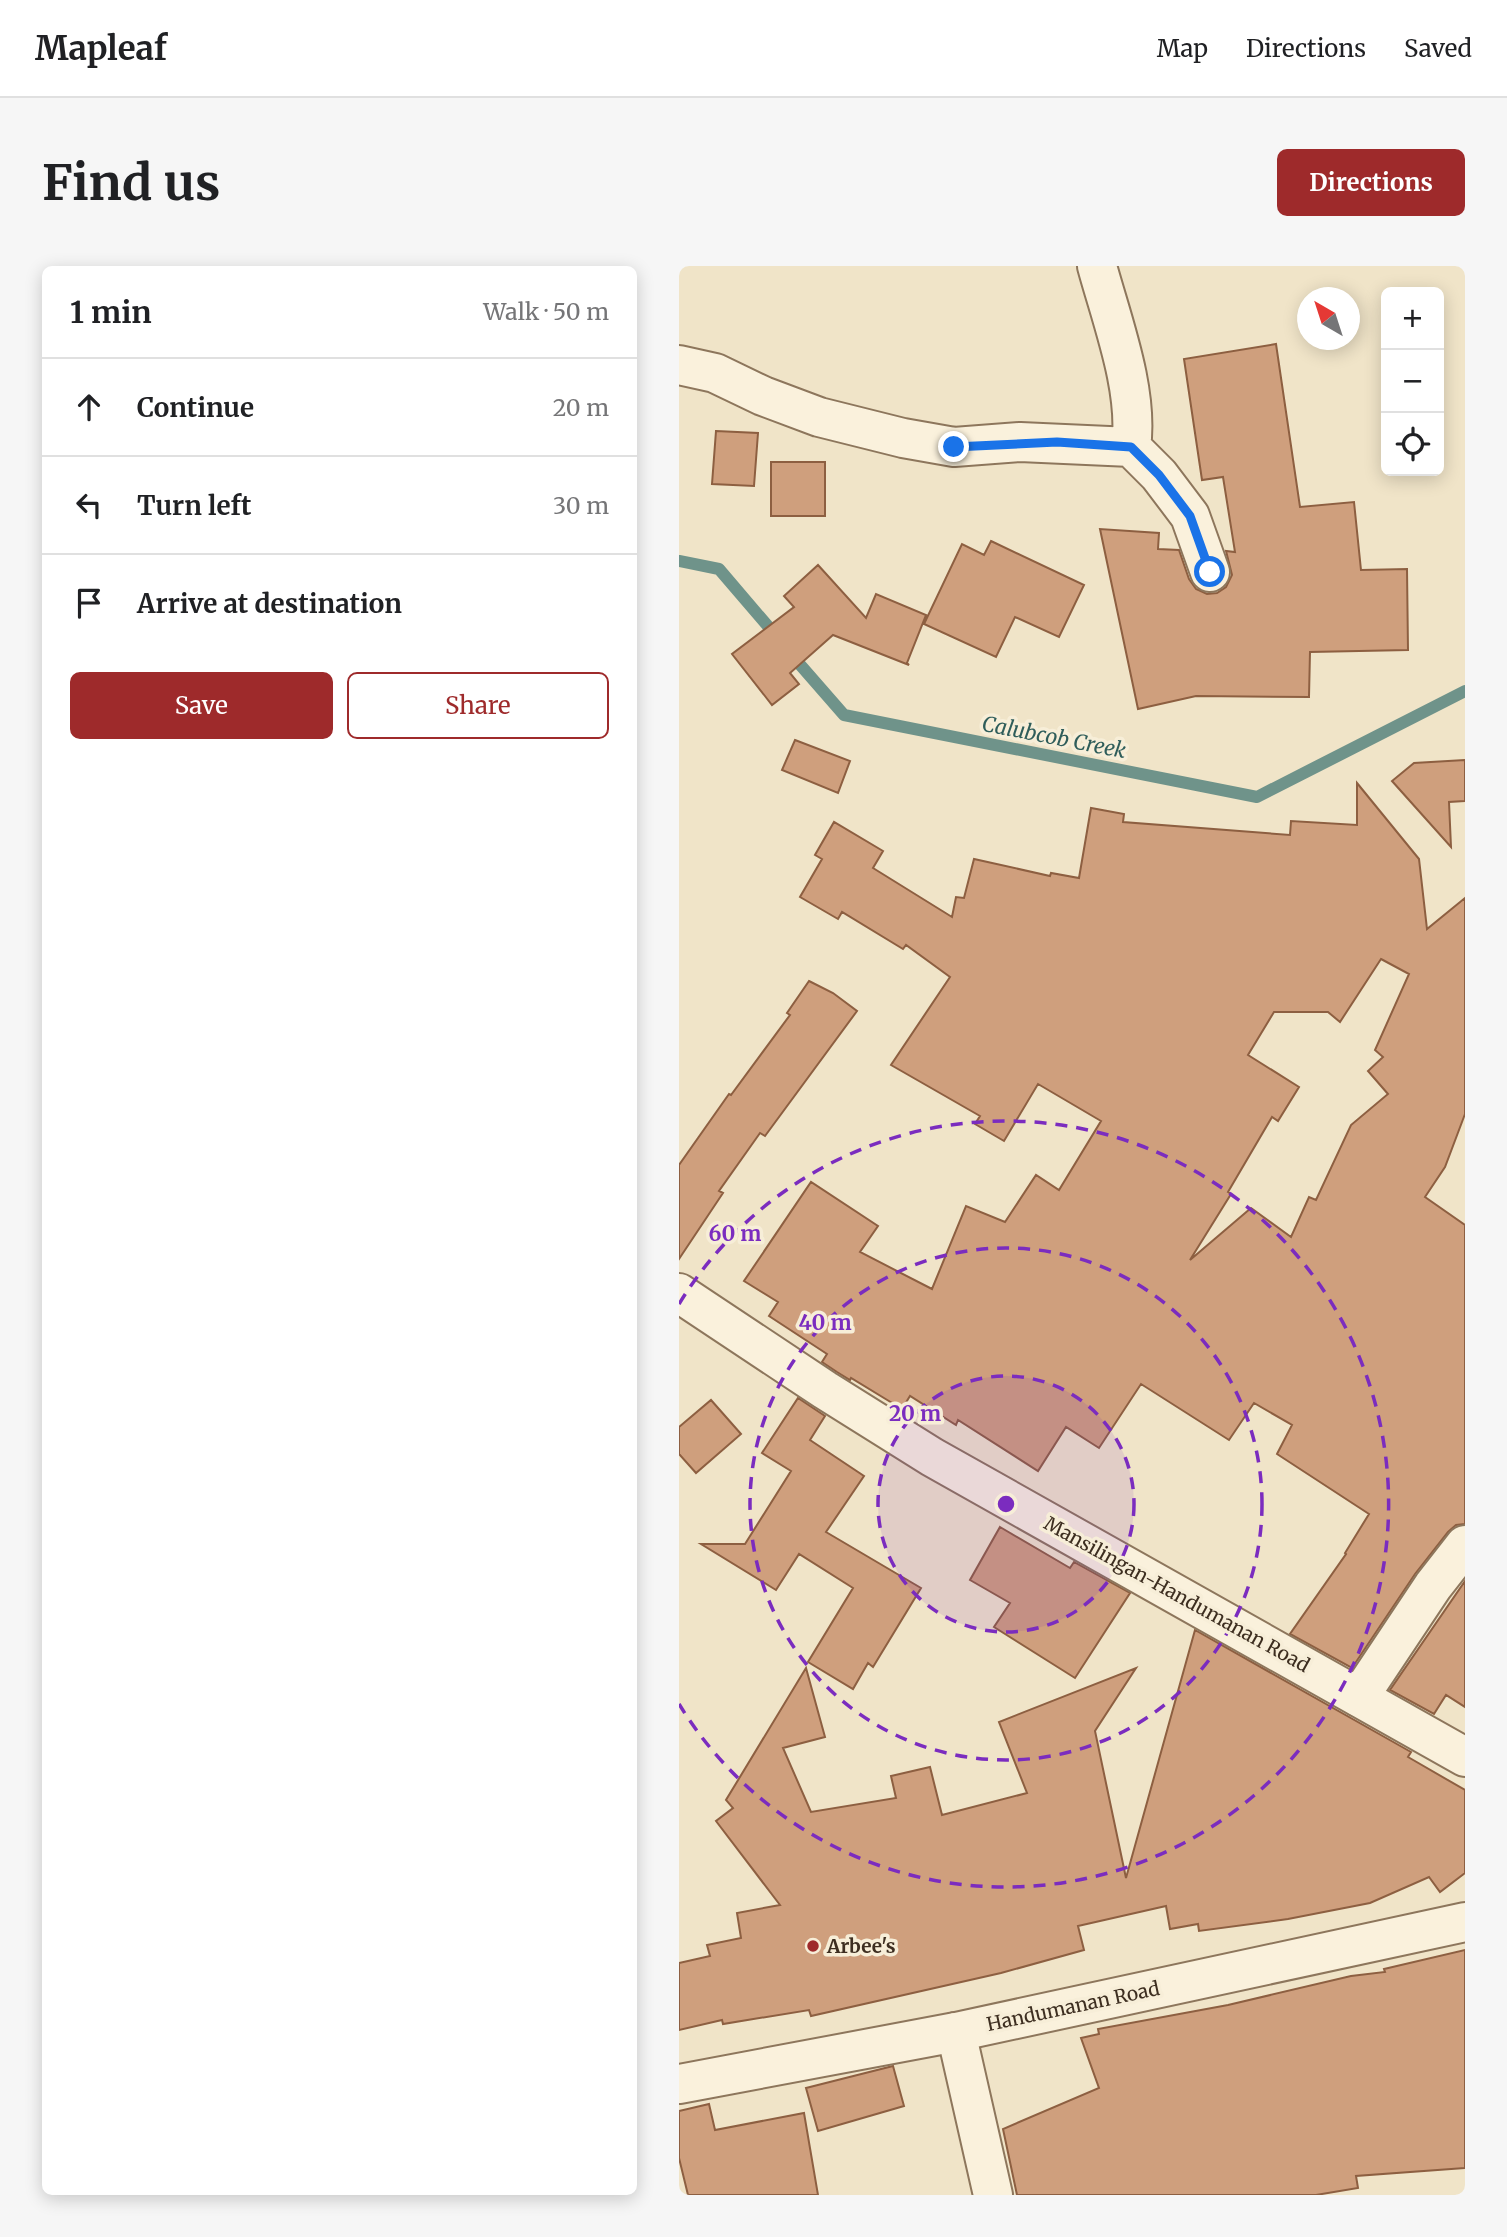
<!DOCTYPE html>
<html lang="en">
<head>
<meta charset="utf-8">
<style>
	:root { --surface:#fff; --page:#f6f6f6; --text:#202124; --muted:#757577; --line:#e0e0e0; --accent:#9e2a2b }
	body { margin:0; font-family:Merriweather,serif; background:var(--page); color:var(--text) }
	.controls { position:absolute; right:21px; top:21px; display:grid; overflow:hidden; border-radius:10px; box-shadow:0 4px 18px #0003 }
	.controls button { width:63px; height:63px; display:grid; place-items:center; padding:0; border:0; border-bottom:2px solid var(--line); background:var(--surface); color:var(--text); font:35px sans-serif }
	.compass { position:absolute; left:618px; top:21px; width:63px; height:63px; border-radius:50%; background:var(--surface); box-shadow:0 4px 18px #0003; rotate:321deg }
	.stop { position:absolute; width:21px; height:21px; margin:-16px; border:5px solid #1a73e8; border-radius:50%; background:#fff }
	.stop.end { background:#1a73e8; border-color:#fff; box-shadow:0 2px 7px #0008 }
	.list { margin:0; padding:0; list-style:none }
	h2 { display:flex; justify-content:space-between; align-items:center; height:91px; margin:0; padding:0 28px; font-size:30px }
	h2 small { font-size:23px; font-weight:400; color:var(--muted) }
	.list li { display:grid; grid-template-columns:46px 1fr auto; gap:21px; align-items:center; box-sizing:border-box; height:98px; padding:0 28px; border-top:2px solid var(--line) }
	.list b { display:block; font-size:26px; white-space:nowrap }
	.list em { font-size:23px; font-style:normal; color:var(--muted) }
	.actions { display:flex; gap:14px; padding:21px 28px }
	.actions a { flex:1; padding:16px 0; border:2px solid var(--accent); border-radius:10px; text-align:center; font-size:24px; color:var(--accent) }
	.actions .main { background:var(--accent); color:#fff }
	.icon { flex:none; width:38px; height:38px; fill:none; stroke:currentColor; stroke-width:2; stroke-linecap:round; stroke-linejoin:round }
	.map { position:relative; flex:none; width:786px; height:1929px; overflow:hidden; border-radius:10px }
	header { display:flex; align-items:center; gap:42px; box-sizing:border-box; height:98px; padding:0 35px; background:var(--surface); border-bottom:2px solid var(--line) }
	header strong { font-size:33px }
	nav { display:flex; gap:38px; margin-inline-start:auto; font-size:24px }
	.intro { display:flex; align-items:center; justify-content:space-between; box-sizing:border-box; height:168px; padding:0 42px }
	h1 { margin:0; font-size:49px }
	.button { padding:18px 32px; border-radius:10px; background:var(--accent); color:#fff; font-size:24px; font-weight:700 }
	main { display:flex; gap:42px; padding:0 42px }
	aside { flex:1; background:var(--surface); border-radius:10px; box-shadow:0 4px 18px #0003 }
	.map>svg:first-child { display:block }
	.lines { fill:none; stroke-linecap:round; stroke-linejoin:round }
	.stream { stroke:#6f938a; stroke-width:12 }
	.building { fill:#cf9f7d; stroke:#8d5f41; stroke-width:2; fill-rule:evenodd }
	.minor-casing { stroke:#8d765c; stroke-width:42 }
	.tertiary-casing { stroke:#8d765c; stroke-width:42 }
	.minor { stroke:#faf1dc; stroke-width:38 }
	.tertiary { stroke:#faf1dc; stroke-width:38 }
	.route { stroke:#1a73e8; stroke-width:9 }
	.ring { fill:none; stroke:#7b2cbf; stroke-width:3.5; stroke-dasharray:12 9 }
	.poi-dot { fill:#9e2a2b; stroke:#f7eed8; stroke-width:2.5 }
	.labels { text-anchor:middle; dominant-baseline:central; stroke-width:7; stroke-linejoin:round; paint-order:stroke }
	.street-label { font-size:19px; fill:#3d2e20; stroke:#f7eed8 }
	.poi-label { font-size:19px; font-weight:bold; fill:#3d2e20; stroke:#f7eed8; text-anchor:start }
	.water-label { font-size:21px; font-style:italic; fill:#2f5d5a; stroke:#f7eed8 }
	.centre { fill:#7b2cbf; stroke:#f7eed8; stroke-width:3.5 }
	.ring-label { font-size:21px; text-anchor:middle; font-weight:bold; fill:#7b2cbf; stroke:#f7eed8; stroke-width:7; stroke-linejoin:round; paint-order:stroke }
</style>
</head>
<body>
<header>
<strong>Mapleaf</strong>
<nav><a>Map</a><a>Directions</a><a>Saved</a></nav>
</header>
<div class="intro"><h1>Find us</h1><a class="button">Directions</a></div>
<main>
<aside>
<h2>1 min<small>Walk · 50 m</small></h2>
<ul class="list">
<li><svg class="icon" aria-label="ahead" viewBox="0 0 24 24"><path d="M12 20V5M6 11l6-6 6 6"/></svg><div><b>Continue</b></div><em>20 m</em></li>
<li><svg class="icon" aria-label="left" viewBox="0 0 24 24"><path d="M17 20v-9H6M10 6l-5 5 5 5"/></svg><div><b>Turn left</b></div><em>30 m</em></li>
<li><svg class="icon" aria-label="arrive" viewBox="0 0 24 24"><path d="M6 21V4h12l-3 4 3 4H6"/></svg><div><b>Arrive at destination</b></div></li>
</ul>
<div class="actions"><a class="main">Save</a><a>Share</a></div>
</aside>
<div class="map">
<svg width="786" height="1929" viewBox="0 0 786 1929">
	<rect width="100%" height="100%" fill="#f0e4c8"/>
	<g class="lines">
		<path class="stream" d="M0 295 40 303 99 372
			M110 386 165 449 578 531 786 425"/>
	</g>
	<path class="building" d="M597 78 621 241 675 236 682 304 728 303 729 384 631 386 630 431 517 430 459 443 421 263 480 267 479 283 500 284 510 313 517 323 528 328 538 327 547 321 553 309 547 285 556 286 544 211 523 214 505 93Z
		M37 165 79 167 75 220 33 218Z
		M92 196H146V250H92Z
		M312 275 405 319 380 371 336 351 317 391 245 358 283 278 305 289Z
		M139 299 187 352 197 328 247 349 228 397 230 399 154 369 111 407 120 418 93 439 53 388 115 341 105 330Z
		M116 474 171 495 159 527 103 504Z
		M786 494V535L770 536 772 581 713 515 735 497Z
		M678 517 740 593 748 663 786 632V848L766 901 746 931 786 959V1258L777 1259 769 1266 736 1308 673 1402 611 1368 667 1288 666 1287 690 1248 598 1188 613 1159 575 1137 550 1174 462 1118 420 1182 387 1161 359 1205 279 1154 277 1159 231 1130 223 1143 172 1112 171 1114 158 1106 143 1096 148 1088 90 1050 99 1036 65 1015 132 916 199 960 181 986 253 1023 287 940 326 956 357 909 380 924 422 855 359 818 325 875 296 858 301 850 212 799 271 711 227 679 224 683 163 646 159 653 121 631 143 593 136 589 155 556 204 585 194 602 273 651 277 631 285 632 295 593 371 610 372 607 400 612 412 542 445 548 444 556 611 569 612 555 678 559ZM702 693 730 708 696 784 704 791 689 805 709 828 672 859 637 934 630 931 612 971 572 942 511 994 552 928 549 926 593 851 599 855 620 821 569 789 595 746H649L661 756Z
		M130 715 154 727 178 745 86 870 81 867 40 925 44 927 0 993V899L50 828 52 829 111 749 108 747Z
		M119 1132 146 1150 131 1174 185 1210 147 1266 242 1322 194 1401 189 1397 174 1423 129 1396 174 1322 120 1288 97 1324 22 1278H66L112 1205 83 1187Z
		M32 1134 62 1168 17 1207 0 1188V1161Z
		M321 1261 391 1302 395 1296 451 1327 396 1412 315 1361 331 1337 291 1314Z
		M786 1315V1441L767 1429 755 1448 711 1424Z
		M516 1364 732 1486 729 1491 786 1524V1607L761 1626 750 1611 691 1637 609 1653 520 1665 519 1658 491 1663 487 1640 399 1660 405 1684 322 1707 132 1750 130 1744 44 1758 43 1754 0 1764V1697L31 1690 28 1679 62 1672 58 1647 101 1639 37 1555 54 1542 47 1534 127 1402 146 1471 104 1482 132 1546 217 1532 212 1510 251 1501 263 1549 348 1527 320 1456 457 1402 416 1465 447 1612Z
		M786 1684V1902L677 1910 679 1922 637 1929H338L324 1863 420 1822 402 1772 420 1768 419 1763 549 1739 672 1710 706 1706 705 1703Z
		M214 1800 225 1840 139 1865 127 1822Z
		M30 1838 36 1864 125 1847 139 1929H9L0 1892V1845Z"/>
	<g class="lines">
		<defs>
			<path id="minor" d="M0 99 36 107 84 130 140 151 224 172 275 181 341 176 452 181C460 125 433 55 418 0
				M452 181 480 209 511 250 531 306
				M680 1431 754 1320 786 1279
				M277 1766 314 1929"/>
			<path id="tertiary" d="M0 1027 146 1124 253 1191 786 1491
				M0 1818 277 1766 786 1656"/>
		</defs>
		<use href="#minor" class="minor-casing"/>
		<use href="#tertiary" class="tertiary-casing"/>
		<use href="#minor" class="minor"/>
		<use href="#tertiary" class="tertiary"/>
	</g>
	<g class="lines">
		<path class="route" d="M275 181 378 176 452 181 480 209 511 250 531 306"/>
	</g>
	<circle cx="327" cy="1238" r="128" fill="#7b2cbf" fill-opacity=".12"/>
	<g class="ring">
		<circle cx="327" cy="1238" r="128"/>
		<circle cx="327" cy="1238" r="256"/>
		<path d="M0 1038A383 383 0 1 1 0 1438"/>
	</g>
	<circle class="poi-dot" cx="134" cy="1680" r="7"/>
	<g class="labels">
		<g class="street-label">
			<text transform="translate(498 1328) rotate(29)">Mansilingan-Handumanan Road</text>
			<text transform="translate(394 1740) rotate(-12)">Handumanan Road</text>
		</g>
		<g class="poi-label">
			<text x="148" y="1680">Arbee's</text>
		</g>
		<g class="water-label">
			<text transform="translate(375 471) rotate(11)">Calubcob Creek</text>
		</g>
	</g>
	<circle cx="327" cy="1238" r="10" class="centre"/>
	<g class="ring-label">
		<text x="56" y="975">60 m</text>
		<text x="146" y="1064">40 m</text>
		<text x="236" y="1155">20 m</text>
	</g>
</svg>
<div class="controls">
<button>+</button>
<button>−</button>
<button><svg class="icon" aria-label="locate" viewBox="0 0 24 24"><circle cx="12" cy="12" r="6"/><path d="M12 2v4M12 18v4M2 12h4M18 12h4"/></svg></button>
</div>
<svg class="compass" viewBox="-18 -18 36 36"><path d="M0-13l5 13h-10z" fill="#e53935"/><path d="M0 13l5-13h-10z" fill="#757577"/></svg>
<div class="stop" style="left:531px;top:306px"></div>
<div class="stop end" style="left:275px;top:181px"></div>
</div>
</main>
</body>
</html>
